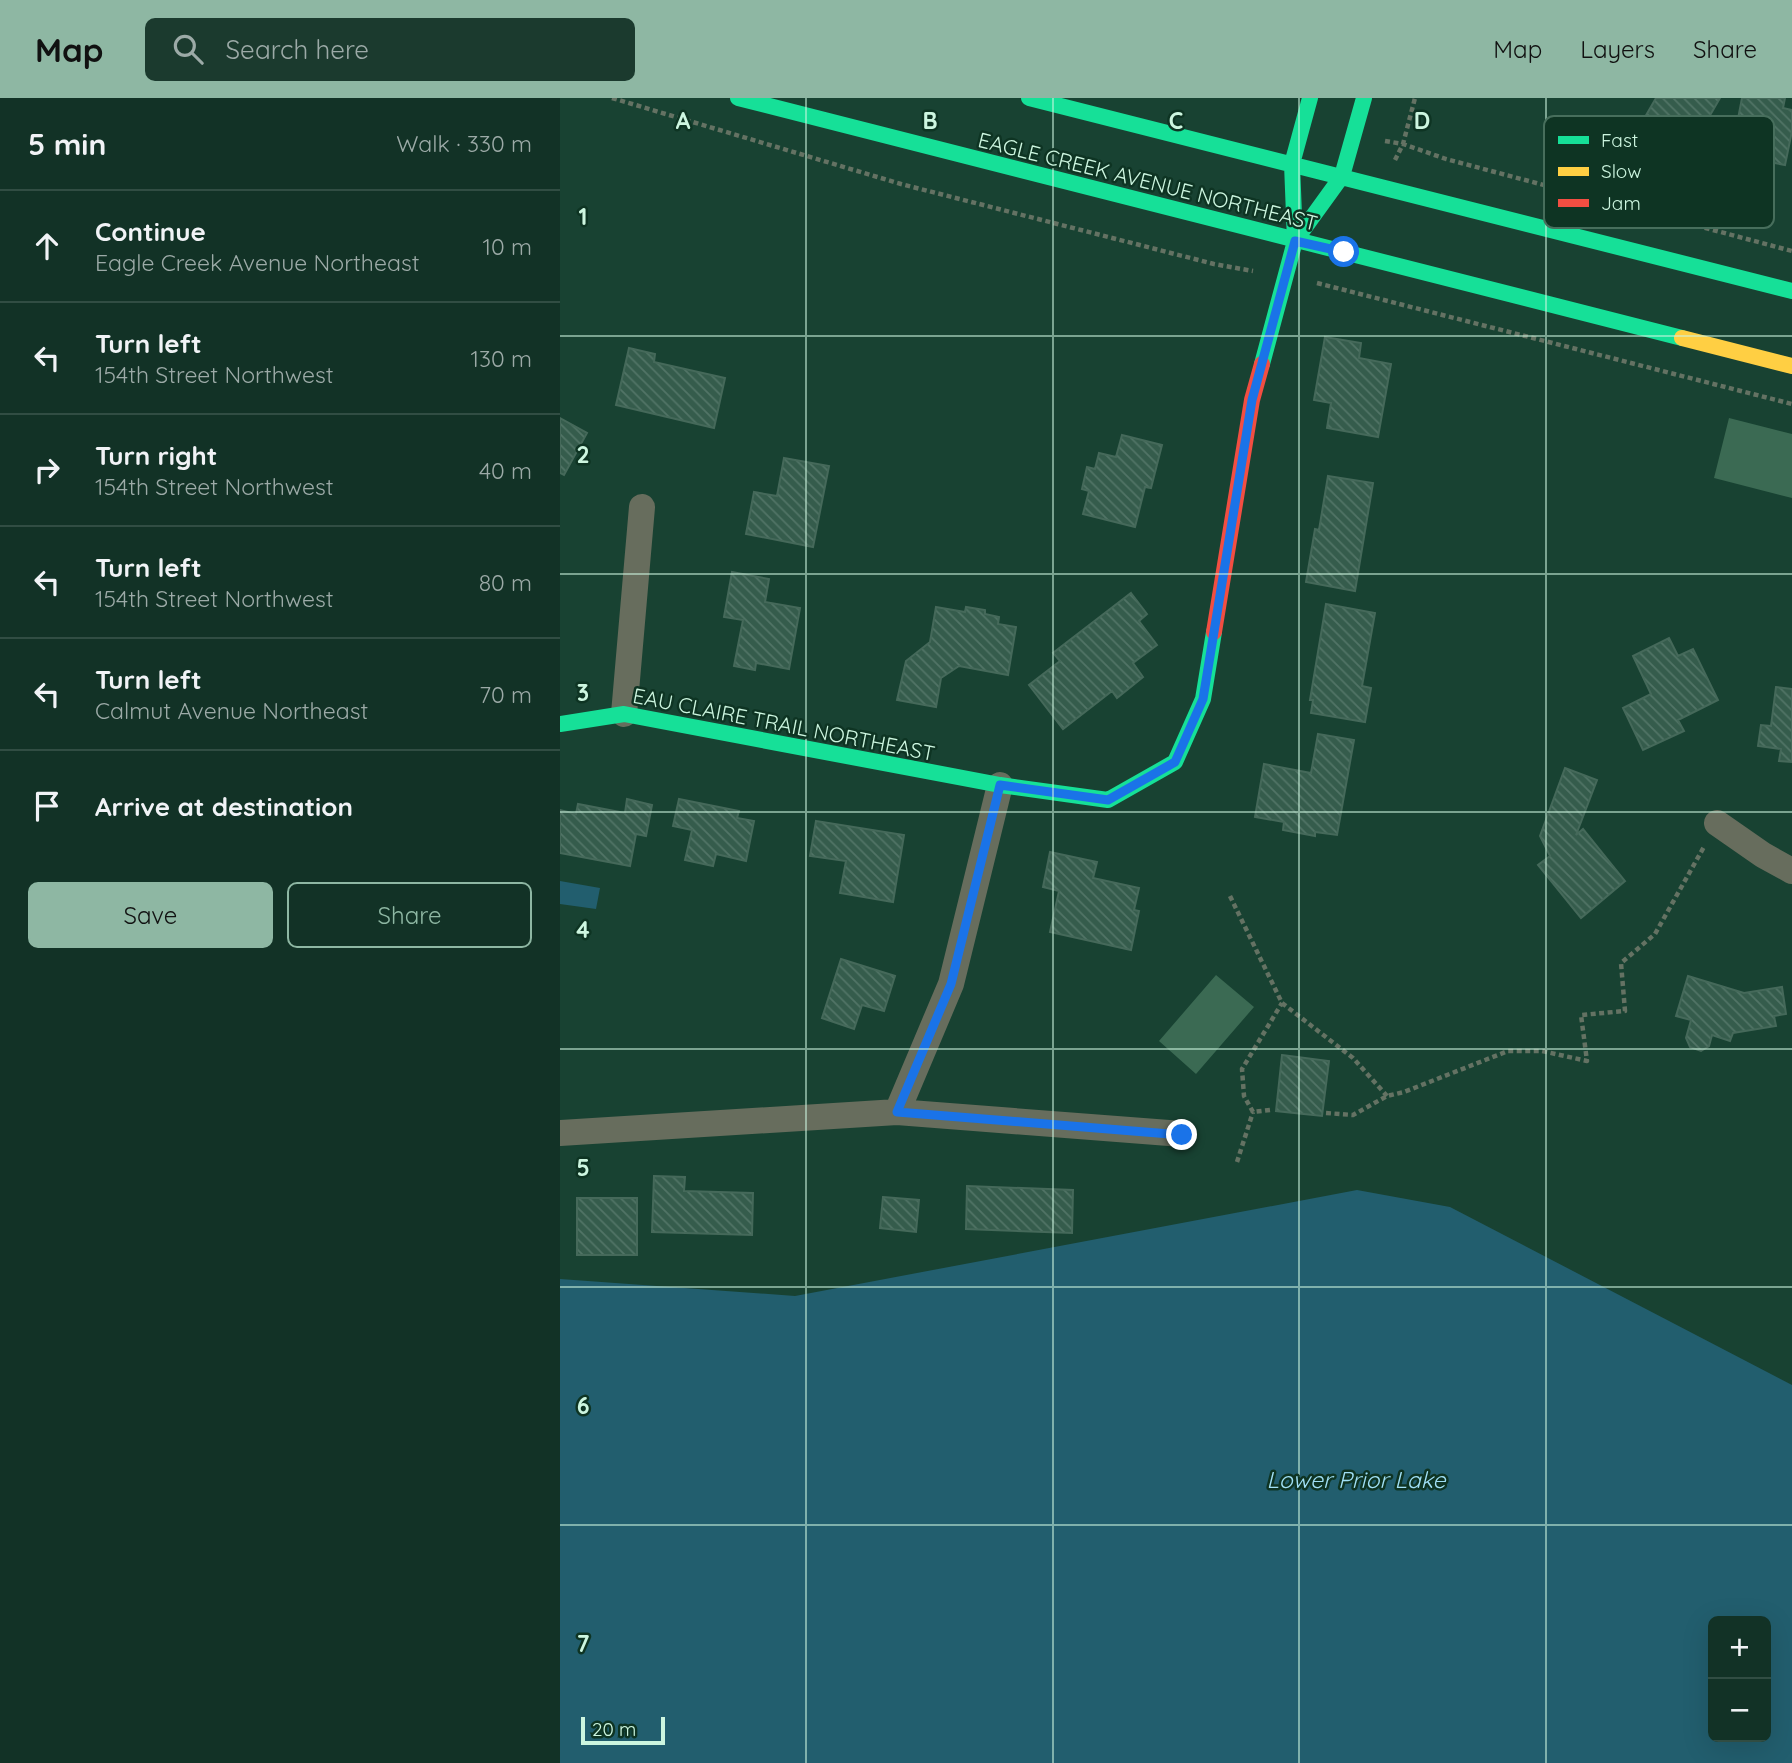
<!DOCTYPE html>
<html lang="en">
<head>
<meta charset="utf-8">
<style>
	:root { --surface:#123226; --page:#1b3a2e; --text:#f1f3f6; --muted:#9caaa7; --line:#314d43; --accent:#8eb7a3 }
	body { margin:0; font-family:Quicksand,sans-serif; background:var(--page); color:var(--text) }
	.controls { position:absolute; right:21px; bottom:21px; display:grid; overflow:hidden; border-radius:10px; box-shadow:0 7px 28px #0002 }
	.controls button { width:63px; height:63px; display:grid; place-items:center; padding:0; border:0; border-bottom:2px solid var(--line); background:var(--surface); color:var(--text); font:35px sans-serif }
	.scale { position:absolute; left:21px; bottom:18px; width:84px; box-sizing:border-box; padding-left:7px; border:4px solid #cdf6e0; border-top:0; font-size:19px; line-height:24px; white-space:nowrap; color:#cdf6e0; -webkit-text-stroke:5px #0e3423; paint-order:stroke }
	.stop { position:absolute; width:21px; height:21px; margin:-16px; border:5px solid #1a73e8; border-radius:50%; background:#fff }
	.stop.end { background:#1a73e8; border-color:#fff; box-shadow:0 2px 7px #0008 }
	.list { margin:0; padding:0; list-style:none }
	h2 { display:flex; justify-content:space-between; align-items:center; height:91px; margin:0; padding:0 28px; font-size:30px }
	h2 small { font-size:23px; font-weight:400; color:var(--muted) }
	.list li { display:grid; grid-template-columns:46px 1fr auto; gap:21px; align-items:center; box-sizing:border-box; height:112px; padding:0 28px; border-top:2px solid var(--line) }
	.list b { display:block; font-size:26px; white-space:nowrap }
	.list p { margin:0; font-size:23px; white-space:nowrap; color:var(--muted) }
	.list em { font-size:23px; font-style:normal; color:var(--muted) }
	.actions { display:flex; gap:14px; padding:21px 28px }
	.actions a { flex:1; padding:16px 0; border:2px solid var(--accent); border-radius:10px; text-align:center; font-size:24px; color:var(--accent) }
	.actions .main { background:var(--accent); color:#111 }
	.icon { flex:none; width:38px; height:38px; fill:none; stroke:currentColor; stroke-width:2; stroke-linecap:round; stroke-linejoin:round }
	.map { position:relative; flex:none; width:1232px; height:1665px; overflow:hidden }
	header { display:flex; align-items:center; gap:42px; box-sizing:border-box; height:98px; padding:0 35px; background:var(--accent); color:#111 }
	header strong { font-size:33px }
	nav { display:flex; gap:38px; margin-inline-start:auto; font-size:24px }
	.search { width:490px; height:63px; background:var(--page); display:flex; align-items:center; gap:18px; box-sizing:border-box; padding:0 24px; border-radius:10px; color:var(--muted); font-size:26px }
	main { display:flex }
	aside { flex:1; background:var(--surface) }
	.map>svg:first-child { display:block }
	.garden { fill:#3b6a53 }
	.water { fill:#225e6e; fill-rule:evenodd }
	.building { fill:url(#building-back-hatch); stroke:#45695a; stroke-width:2 }
	.lines { fill:none; stroke-linecap:round; stroke-linejoin:round }
	.path { stroke:#647263; stroke-width:4.5; stroke-dasharray:5 3.5; stroke-linecap:butt }
	.street { stroke:#676d5d; stroke-width:26 }
	.fast { stroke:#16e098; stroke-width:16 }
	.slow { stroke:#ffcf43; stroke-width:16 }
	.jam { stroke:#f24e42; stroke-width:16 }
	.route { stroke:#1a73e8; stroke-width:9 }
	.grid { fill:none; stroke:#cdf6e0; stroke-width:2; stroke-opacity:0.55 }
	.labels { text-anchor:middle; dominant-baseline:central; stroke-width:5; stroke-linejoin:round; paint-order:stroke }
	.street-label { font-size:21px; fill:#cdf6e0; stroke:#0e3423 }
	.water-label { font-size:23px; font-style:italic; fill:#a0dff5; stroke:#0e3423 }
	.key { fill:#0e3423; stroke:#476e5c; stroke-width:2 }
	.key-label { font-size:19px; fill:#cdf6e0 }
	.grid-label { font-size:23px; text-anchor:middle; font-weight:bold; fill:#cdf6e0; stroke:#0e3423; stroke-width:5; stroke-linejoin:round; paint-order:stroke }
</style>
</head>
<body>
<header>
<strong>Map</strong>
<div class="search"><svg class="icon" aria-label="search" viewBox="0 0 24 24"><circle cx="10" cy="10" r="6"/><path d="M15 15l6 6"/></svg>Search here</div>
<nav><a>Map</a><a>Layers</a><a>Share</a></nav>
</header>
<main>
<aside>
<h2>5 min<small>Walk · 330 m</small></h2>
<ul class="list">
<li><svg class="icon" aria-label="ahead" viewBox="0 0 24 24"><path d="M12 20V5M6 11l6-6 6 6"/></svg><div><b>Continue</b><p>Eagle Creek Avenue Northeast</p></div><em>10 m</em></li>
<li><svg class="icon" aria-label="left" viewBox="0 0 24 24"><path d="M17 20v-9H6M10 6l-5 5 5 5"/></svg><div><b>Turn left</b><p>154th Street Northwest</p></div><em>130 m</em></li>
<li><svg class="icon" aria-label="right" viewBox="0 0 24 24"><path d="M7 20v-9h11M14 6l5 5-5 5"/></svg><div><b>Turn right</b><p>154th Street Northwest</p></div><em>40 m</em></li>
<li><svg class="icon" aria-label="left" viewBox="0 0 24 24"><path d="M17 20v-9H6M10 6l-5 5 5 5"/></svg><div><b>Turn left</b><p>154th Street Northwest</p></div><em>80 m</em></li>
<li><svg class="icon" aria-label="left" viewBox="0 0 24 24"><path d="M17 20v-9H6M10 6l-5 5 5 5"/></svg><div><b>Turn left</b><p>Calmut Avenue Northeast</p></div><em>70 m</em></li>
<li><svg class="icon" aria-label="arrive" viewBox="0 0 24 24"><path d="M6 21V4h12l-3 4 3 4H6"/></svg><div><b>Arrive at destination</b></div></li>
</ul>
<div class="actions"><a class="main">Save</a><a>Share</a></div>
</aside>
<div class="map">
<svg width="1232" height="1665" viewBox="0 0 1232 1665">
	<defs>
		<pattern id="building-back-hatch" width="6" height="6" patternUnits="userSpaceOnUse" patternTransform="scale(1.75)"><rect width="6" height="6" fill="#355c4c"/><path d="M-1 5l2 2M0 0l6 6M5-1l2 2" fill="none" stroke="#517466"/></pattern>
	</defs>
	<rect width="100%" height="100%" fill="#184232"/>
	<path class="garden" d="M1169 320 1232 336V400L1154 380Z
		M656 877 694 909 636 976 599 943Z"/>
	<path class="water" d="M0 783 40 790 36 811 0 806Z
		M797 1092 890 1109 1232 1287V1665H0V1181L235 1198ZM1206 1523V1639H1153V1523Z"/>
	<path class="building" d="M1096 0H1160L1134 45 1118 36 1114 42 1097 32 1091 42 1077 33Z
		M1182 0H1225L1223 10 1232 12V33L1225 67 1171 57Z
		M765 239 801 245 799 260 831 266 818 339 767 330 771 305 754 302Z
		M69 250 95 256 94 264 165 280 154 330 56 307Z
		M0 320 27 335 4 377 0 375Z
		M562 337 602 347 591 390 585 389 575 429 523 416 529 393 522 391 527 369 535 371 539 355 556 359Z
		M224 360 269 368 253 449 186 436 194 394 217 398Z
		M768 378 813 385 795 493 746 484 755 431 759 432Z
		M172 474 209 481 205 504 240 510 229 571 196 565 195 572 174 568 183 522 164 519Z
		M571 495 587 516 579 523 597 547 573 565 583 579 557 600 552 593 503 631 469 587 500 563 493 555Z
		M766 506 815 515 802 588 811 590 805 624 751 615 753 602H750Z
		M376 509 405 514 406 509 425 512V516L439 519 438 526 456 529 448 577 399 568 381 580 376 609 337 602 346 563 370 544Z
		M1109 540 1118 558 1133 551 1158 602 1118 622 1124 633 1083 652 1063 610 1091 596 1073 558Z
		M1216 589 1232 591V664L1219 663 1221 651 1198 648 1201 627 1211 628Z
		M758 636 794 642 777 737 755 734V738L723 732 724 724 695 719 704 666 751 675Z
		M1005 670 1037 682 1016 737 1023 731 1065 783 1021 820 978 767 990 758 980 738Z
		M67 701 92 707 86 738 76 736 70 768 0 755V712L16 716 18 706 65 715Z
		M119 701 179 713 177 720 194 723 186 763 156 756 153 768 125 762 132 732 113 728Z
		M256 723 344 737 333 804 280 795 286 763 250 758Z
		M490 754 537 764 533 780 579 790 574 812 579 813 571 852 490 834 499 793 483 789Z
		M281 861 335 878 324 913 302 907 294 931 262 920Z
		M1128 878 1184 895 1222 889 1226 916 1214 918 1216 928 1173 935 1170 943 1152 937 1149 948 1141 953 1130 949 1126 940 1131 922 1116 918Z
		M722 957 769 963 762 1018 716 1013Z
		M94 1078 125 1079 124 1093 193 1095 192 1137 92 1134Z
		M407 1088 513 1092 512 1135 406 1131Z
		M323 1099 359 1102 356 1134 320 1130Z
		M17 1100H77V1157H17Z"/>
	<g class="lines">
		<path class="path" d="M52 0 341 86 654 166 693 173
			M825 43 843 46 886 61 1232 153
			M835 62 843 46 855 0
			M757 185 1232 306
			M670 798 722 905 793 960 827 998
			M710 1012 693 1014 684 998 682 971 722 905
			M766 1015 793 1017 827 998 844 994 948 953H982L1027 963 1021 917 1065 913 1061 865 1095 836 1145 747
			M677 1064 693 1014"/>
		<path class="street" d="M64 616 82 409
			M1157 725 1203 757 1232 773
			M337 1014 391 886 440 687
			M0 1035 337 1014 622 1036"/>
		<path class="fast" d="M178 0 1122 240
			M469 0 1232 193
			M735 143 782 78 804 0
			M702 266 735 143 732 66 750 0
			M0 626 64 616 440 687 548 702 615 664 643 601 654 534"/>
		<path class="slow" d="M1122 240 1232 268"/>
		<path class="jam" d="M654 534 692 302 702 266"/>
	</g>
	<g class="lines">
		<path class="route" d="M622 1037 337 1014 391 886 440 687 548 702 615 664 643 601 692 302 735 143 784 154"/>
	</g>
	<path class="grid" d="M246 0V1665M493 0V1665M739 0V1665M986 0V1665M0 238H1232M0 476H1232M0 714H1232M0 951H1232M0 1189H1232M0 1427H1232"/>
	<g class="labels">
		<g class="street-label">
			<text transform="translate(588 83) rotate(14)">EAGLE CREEK AVENUE NORTHEAST</text>
			<text transform="translate(224 626) rotate(11)">EAU CLAIRE TRAIL NORTHEAST</text>
		</g>
		<g class="water-label">
			<text x="796" y="1381">Lower Prior Lake</text>
		</g>
	</g>
	<rect x="984" y="18" width="230" height="112" rx="10" class="key"/>
	<rect x="998" y="38" width="31" height="8" fill="#16e098"/>
	<rect x="998" y="69" width="31" height="9" fill="#ffcf43"/>
	<rect x="998" y="101" width="31" height="8" fill="#f24e42"/>
	<g class="key-label">
		<text x="1041" y="49">Fast</text>
		<text x="1041" y="80">Slow</text>
		<text x="1041" y="112">Jam</text>
	</g>
	<g class="grid-label">
		<text x="123" y="31">A</text>
		<text x="370" y="31">B</text>
		<text x="616" y="31">C</text>
		<text x="862" y="31">D</text>
		<text x="23" y="127">1</text>
		<text x="23" y="365">2</text>
		<text x="23" y="603">3</text>
		<text x="23" y="840">4</text>
		<text x="23" y="1078">5</text>
		<text x="23" y="1316">6</text>
		<text x="23" y="1554">7</text>
	</g>
</svg>
<div class="controls">
<button>+</button>
<button>−</button>
</div>
<div class="scale">20 m</div>
<div class="stop" style="left:784px;top:154px"></div>
<div class="stop end" style="left:622px;top:1037px"></div>
</div>
</main>
</body>
</html>
